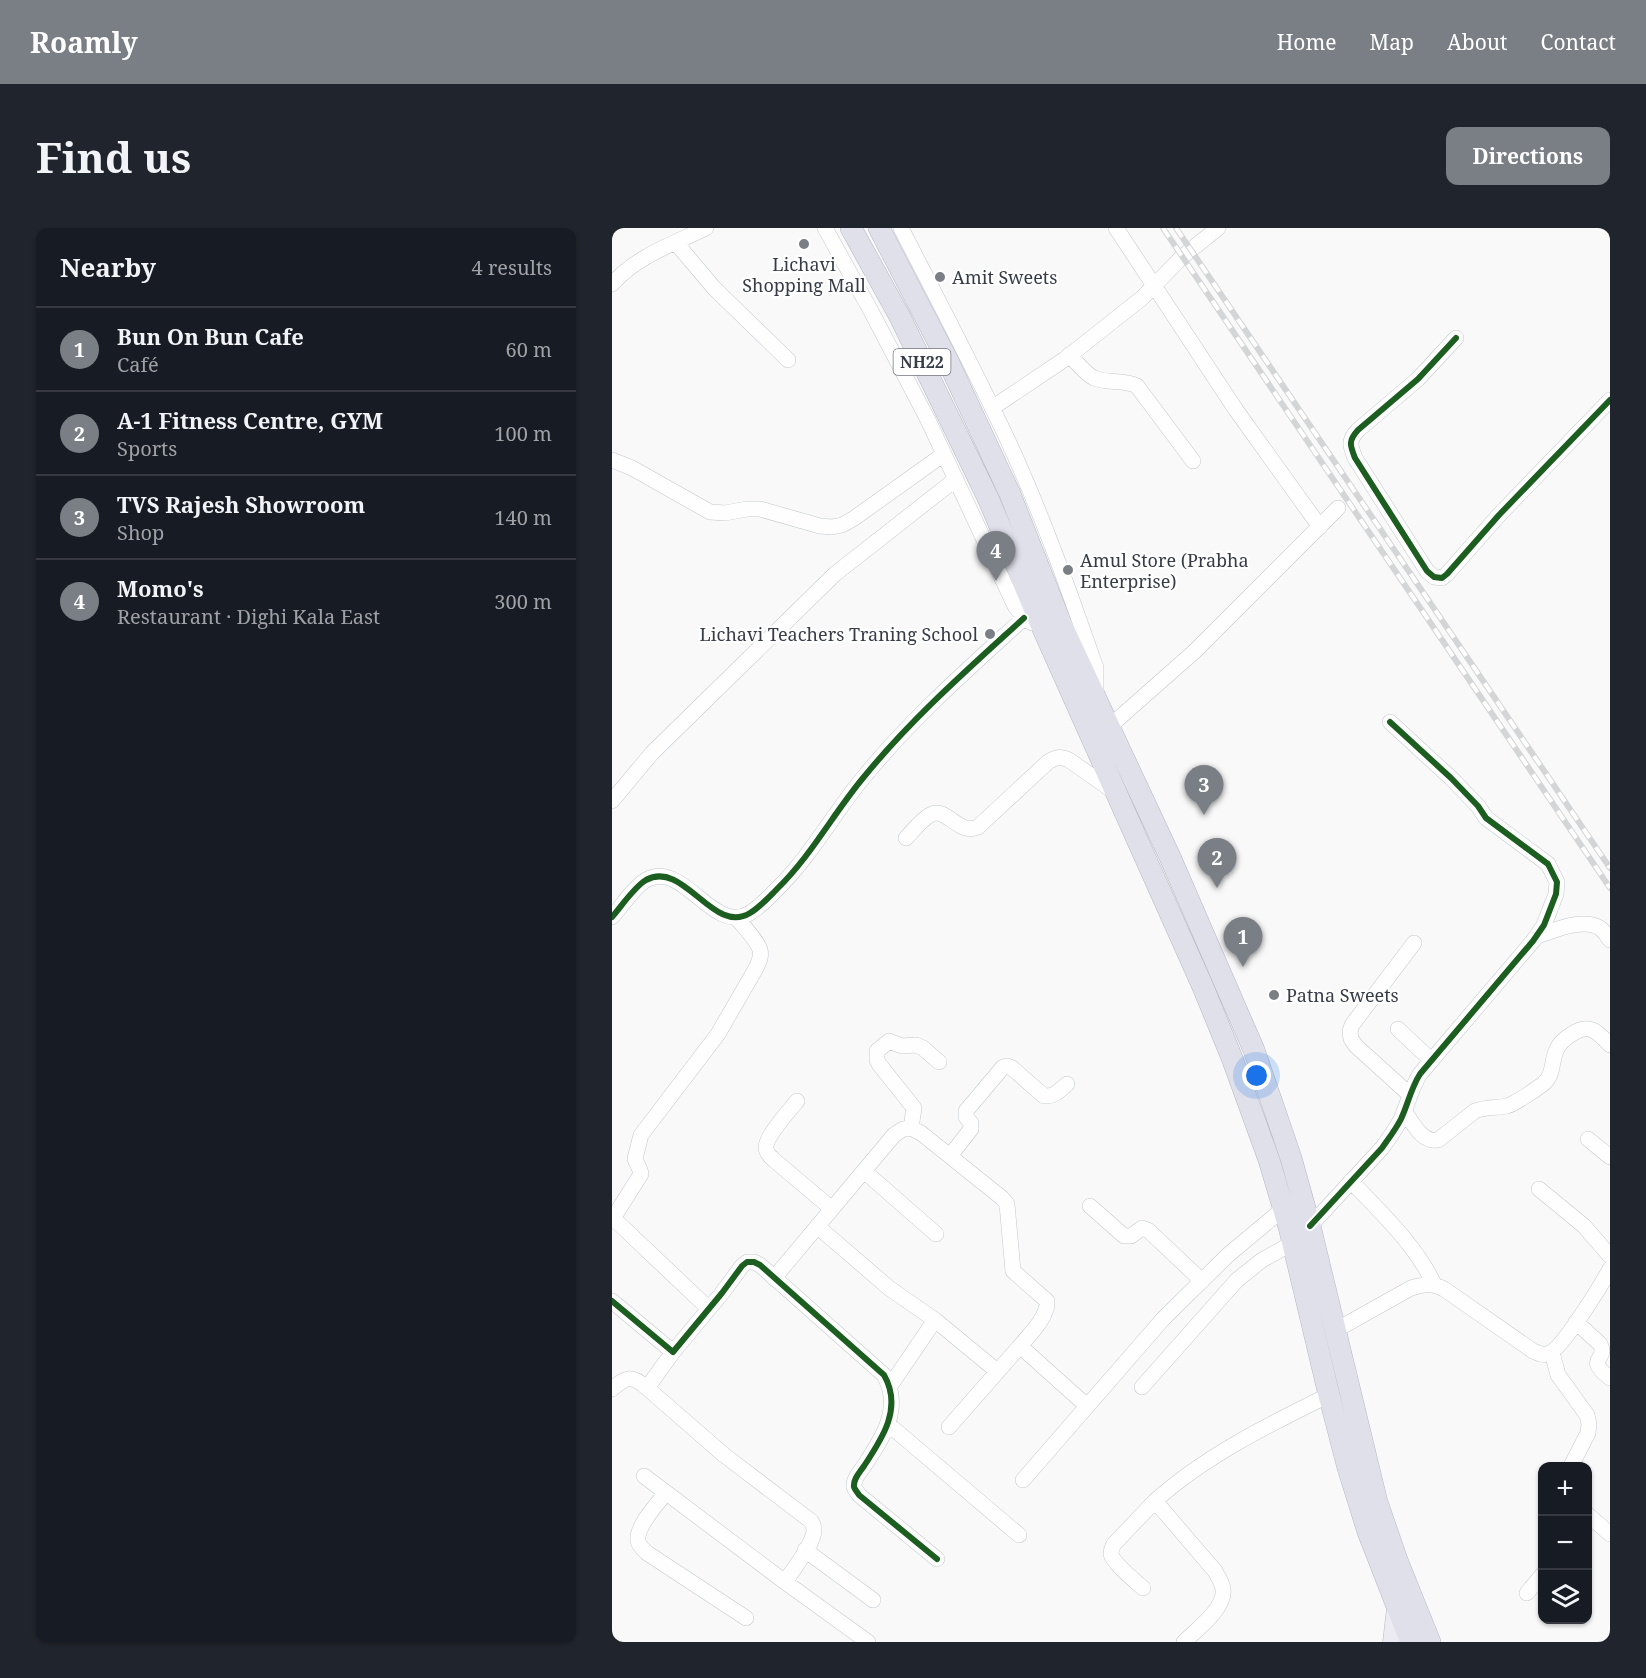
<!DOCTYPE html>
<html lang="en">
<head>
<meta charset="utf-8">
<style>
	:root { --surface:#171b24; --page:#20242c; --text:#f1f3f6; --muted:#9ea1a6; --line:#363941; --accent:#7a7e85 }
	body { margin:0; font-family:"Noto Serif",serif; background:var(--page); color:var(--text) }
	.controls { position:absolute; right:18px; bottom:18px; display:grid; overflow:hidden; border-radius:12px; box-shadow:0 2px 4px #0004 }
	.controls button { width:54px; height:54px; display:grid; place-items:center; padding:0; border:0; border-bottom:2px solid var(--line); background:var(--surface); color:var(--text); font:30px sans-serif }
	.you { position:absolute; left:645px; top:848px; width:21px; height:21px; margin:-15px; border:4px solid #fff; border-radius:50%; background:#1a73e8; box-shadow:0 0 0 9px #1a73e833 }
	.badge { display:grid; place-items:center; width:39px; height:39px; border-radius:50%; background:var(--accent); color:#fff; font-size:20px; font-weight:700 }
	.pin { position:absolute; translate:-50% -50px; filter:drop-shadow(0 2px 3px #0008) }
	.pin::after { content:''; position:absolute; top:32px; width:21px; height:18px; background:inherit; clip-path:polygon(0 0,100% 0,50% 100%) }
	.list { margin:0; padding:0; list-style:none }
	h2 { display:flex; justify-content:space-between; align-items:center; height:78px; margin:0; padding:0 24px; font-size:26px }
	h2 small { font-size:20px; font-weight:400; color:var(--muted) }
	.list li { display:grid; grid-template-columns:39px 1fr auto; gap:18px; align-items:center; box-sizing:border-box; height:84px; padding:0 24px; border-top:2px solid var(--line) }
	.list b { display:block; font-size:22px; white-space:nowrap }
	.list p { margin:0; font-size:20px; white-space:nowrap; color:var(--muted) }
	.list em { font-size:20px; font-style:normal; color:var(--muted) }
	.icon { flex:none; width:33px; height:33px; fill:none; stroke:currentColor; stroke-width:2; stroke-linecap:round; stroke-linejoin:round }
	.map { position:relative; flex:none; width:998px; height:1414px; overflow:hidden; border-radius:12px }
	header { display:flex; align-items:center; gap:36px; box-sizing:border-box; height:84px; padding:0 30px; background:var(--accent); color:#fff }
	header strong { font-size:28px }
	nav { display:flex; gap:33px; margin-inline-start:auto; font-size:21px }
	.intro { display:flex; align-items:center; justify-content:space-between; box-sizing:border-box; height:144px; padding:0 36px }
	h1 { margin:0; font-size:42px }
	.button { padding:15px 27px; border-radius:12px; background:var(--accent); color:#fff; font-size:21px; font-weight:700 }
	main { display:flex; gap:36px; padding:0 36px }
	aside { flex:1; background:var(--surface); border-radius:12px; box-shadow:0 2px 4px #0004 }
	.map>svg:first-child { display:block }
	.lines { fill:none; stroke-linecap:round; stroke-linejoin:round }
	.minor-casing { stroke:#c4c7cc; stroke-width:16 }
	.major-casing { stroke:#b7b7c4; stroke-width:21 }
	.highway-casing { stroke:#b7b7c4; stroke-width:22 }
	.minor { stroke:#fefefe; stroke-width:15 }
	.major { stroke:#ecebf3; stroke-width:20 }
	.highway { stroke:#e0e0eb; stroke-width:21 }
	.rail-casing { stroke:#d4d5d6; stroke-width:6 }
	.rail { stroke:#fff; stroke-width:4; stroke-dasharray:11; stroke-linecap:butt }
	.cycleway-casing { stroke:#fff; stroke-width:10 }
	.cycleway { stroke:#1b5e20; stroke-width:6 }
	.poi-dot { fill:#7a7e85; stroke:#fff; stroke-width:2 }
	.labels { text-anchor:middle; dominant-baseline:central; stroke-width:4.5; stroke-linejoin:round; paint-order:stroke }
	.shield { fill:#fff; stroke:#72767e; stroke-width:1.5 }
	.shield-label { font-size:16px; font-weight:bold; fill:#353b47 }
	.poi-label { font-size:18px; fill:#353b47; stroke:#fff; text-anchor:start }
</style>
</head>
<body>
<header>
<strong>Roamly</strong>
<nav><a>Home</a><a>Map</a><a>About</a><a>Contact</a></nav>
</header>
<div class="intro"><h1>Find us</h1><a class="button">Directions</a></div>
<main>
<aside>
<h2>Nearby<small>4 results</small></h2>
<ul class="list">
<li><span class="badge">1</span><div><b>Bun On Bun Cafe</b><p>Café</p></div><em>60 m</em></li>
<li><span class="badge">2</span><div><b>A-1 Fitness Centre, GYM</b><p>Sports</p></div><em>100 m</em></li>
<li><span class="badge">3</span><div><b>TVS Rajesh Showroom</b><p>Shop</p></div><em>140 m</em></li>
<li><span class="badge">4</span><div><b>Momo's</b><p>Restaurant · Dighi Kala East</p></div><em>300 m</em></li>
</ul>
</aside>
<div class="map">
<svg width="998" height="1414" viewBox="0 0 998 1414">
	<rect width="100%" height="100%" fill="#f9f9f9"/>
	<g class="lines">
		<defs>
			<path id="minor" d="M213 0 260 85 316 192 403 378 412 390 420 395
				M289 0C326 72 364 144 398 217 431 289 458 365 484 440V465
				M504 0 624 182 708 299
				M64 15 102 60 176 132
				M0 56C25 28 61 16 94 0
				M844 110 806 151 746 202C736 213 738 217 743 230L815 343 822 349 830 350 835 346 887 287 998 172
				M457 127C465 134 472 145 482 150 496 156 511 151 525 158L581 233
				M380 180 453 131 530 70 570 29 606 0
				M0 232 20 240 98 284 113 285 135 281H148L208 298 220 299 230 297 241 291 332 226
				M497 499 583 423 726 280
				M0 573 40 525 223 346 344 251
				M294 610C301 603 309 592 318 587 334 577 346 608 366 599L436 534C444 529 448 528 457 532L504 565
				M0 689C9 679 22 659 34 652 72 631 101 708 138 685 148 679 156 670 165 661 199 628 221 586 251 550 299 491 356 441 412 390
				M925 708C942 703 971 689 988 700 992 703 995 708 998 712
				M786 801 819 832
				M798 867 744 818 739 811 738 803 740 797 802 715
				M185 873C177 883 153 909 154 920 154 925 159 929 162 932L220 981
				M792 883C801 895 810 915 826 912L863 883C873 879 884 880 895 878 904 875 923 862 931 856 942 847 939 835 944 823 947 815 953 810 960 806 977 794 986 804 998 817
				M299 900 302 880 267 836 265 832V823L277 813 290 818 304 817 311 820 327 834
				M976 911 998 929
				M338 928 359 901V895L354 889V883L391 839 395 838 400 840 432 868C442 869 447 863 455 856
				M252 943 324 1006
				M739 953C770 986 803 1016 822 1056
				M927 961 972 998 998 1028
				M478 978 512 1008H519L530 1000 536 1002 590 1053
				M1 990 96 1080
				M0 992 29 946 28 942 23 931 29 907 106 806 143 742C146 736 150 729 148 722 146 713 130 697 124 689
				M205 998 277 1060 323 1092 385 1143
				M698 998 770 920C777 910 784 901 789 891 796 876 799 860 808 846L921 713 932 697 944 666 945 654 936 636 874 590 866 578 839 550 778 494
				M162 1050 282 907 291 901 299 900 309 905 390 970 395 976 401 1043 435 1073C436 1089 418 1106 408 1118
				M0 1073 61 1124 110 1065 130 1038 135 1034H142L148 1037 272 1147C291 1180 270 1211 252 1238 248 1244 241 1251 242 1259 243 1262 246 1265 247 1267L325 1331
				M964 1094 988 1116C997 1133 971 1129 998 1150
				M724 1102 799 1060C812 1056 820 1055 832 1061L921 1123C927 1126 932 1128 938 1125 951 1119 990 1056 998 1041
				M61 1124 35 1160 112 1227 199 1293C201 1296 202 1298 202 1302 202 1316 181 1341 173 1354L256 1414
				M940 1124 946 1147 975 1187 977 1196 976 1205 959 1238
				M278 1158 323 1092
				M530 1159 625 1052 650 1032 681 1015
				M0 1161C15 1148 20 1147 35 1160
				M276 1196 407 1307
				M337 1199 408 1118 475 1178
				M32 1248 173 1354
				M411 1252 551 1091 616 1027 671 981
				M54 1265C45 1276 24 1298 26 1313 27 1318 31 1321 35 1325L134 1390
				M975 1286 998 1306
				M193 1322 261 1372
				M531 1360C523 1353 501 1335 499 1326 499 1321 500 1320 502 1316L543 1273
				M915 1365 930 1347
				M572 1414C584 1402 614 1380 611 1361 610 1354 606 1349 603 1343L543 1273C593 1228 656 1197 717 1167"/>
			<path id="major" d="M781 1414 785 1380"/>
			<path id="highway" d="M239 0 288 89 376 270 431 401 591 759 620 830 657 932 677 999 717 1167 736 1240 756 1304 799 1414
				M267 0 335 131 398 266 450 398 558 629 642 822 679 930 698 998 765 1274 785 1332 818 1414"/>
		</defs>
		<use href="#minor" class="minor-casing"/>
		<use href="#major" class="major-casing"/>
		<use href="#highway" class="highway-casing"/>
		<use href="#minor" class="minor"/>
		<use href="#major" class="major"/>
		<use href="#highway" class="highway"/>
		<defs>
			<path id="rail" d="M551 0 998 660
				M564 0 998 640"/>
		</defs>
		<use href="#rail" class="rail-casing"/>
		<use href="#rail" class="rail"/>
		<defs>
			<path id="cycleway" d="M844 110 806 151 746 202C736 213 738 217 743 230L815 343 822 349 830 350 835 346 887 287 998 172
				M0 689C9 679 22 659 34 652 72 631 101 708 138 685 148 679 156 670 165 661 199 628 221 586 251 550 299 491 356 441 412 390
				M698 998 770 920C777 910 784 901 789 891 796 876 799 860 808 846L921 713 932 697 944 666 945 654 936 636 874 590 866 578 839 550 778 494
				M0 1073 61 1124 110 1065 130 1038 135 1034H142L148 1037 272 1147C291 1180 270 1211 252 1238 248 1244 241 1251 242 1259 243 1262 246 1265 247 1267L325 1331"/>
		</defs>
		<use href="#cycleway" class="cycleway-casing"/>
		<use href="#cycleway" class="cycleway"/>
	</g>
	<g class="poi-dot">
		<circle cx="192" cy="16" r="6"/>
		<circle cx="328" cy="49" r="6"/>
		<circle cx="456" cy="342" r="6"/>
		<circle cx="378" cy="406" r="6"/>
		<circle cx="662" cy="767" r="6"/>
	</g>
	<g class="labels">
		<rect class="shield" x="281.5" y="121" width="57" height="26" rx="4.5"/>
		<g class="shield-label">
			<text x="310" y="134">NH22</text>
		</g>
		<g class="poi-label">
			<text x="192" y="36" text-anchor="middle">Lichavi<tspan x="192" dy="21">Shopping Mall</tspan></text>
			<text x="340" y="49">Amit Sweets</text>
			<text x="468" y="332">Amul Store (Prabha<tspan x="468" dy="21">Enterprise)</tspan></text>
			<text x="366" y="406" text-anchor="end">Lichavi Teachers Traning School</text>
			<text x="674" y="767">Patna Sweets</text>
		</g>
	</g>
</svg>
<div class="controls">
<button>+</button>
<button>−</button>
<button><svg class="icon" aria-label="layers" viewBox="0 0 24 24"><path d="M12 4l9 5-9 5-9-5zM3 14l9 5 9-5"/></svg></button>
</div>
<div class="you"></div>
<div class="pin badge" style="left:631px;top:739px">1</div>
<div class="pin badge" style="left:605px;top:660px">2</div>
<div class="pin badge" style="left:592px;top:587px">3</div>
<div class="pin badge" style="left:384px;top:353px">4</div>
</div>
</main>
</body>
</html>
